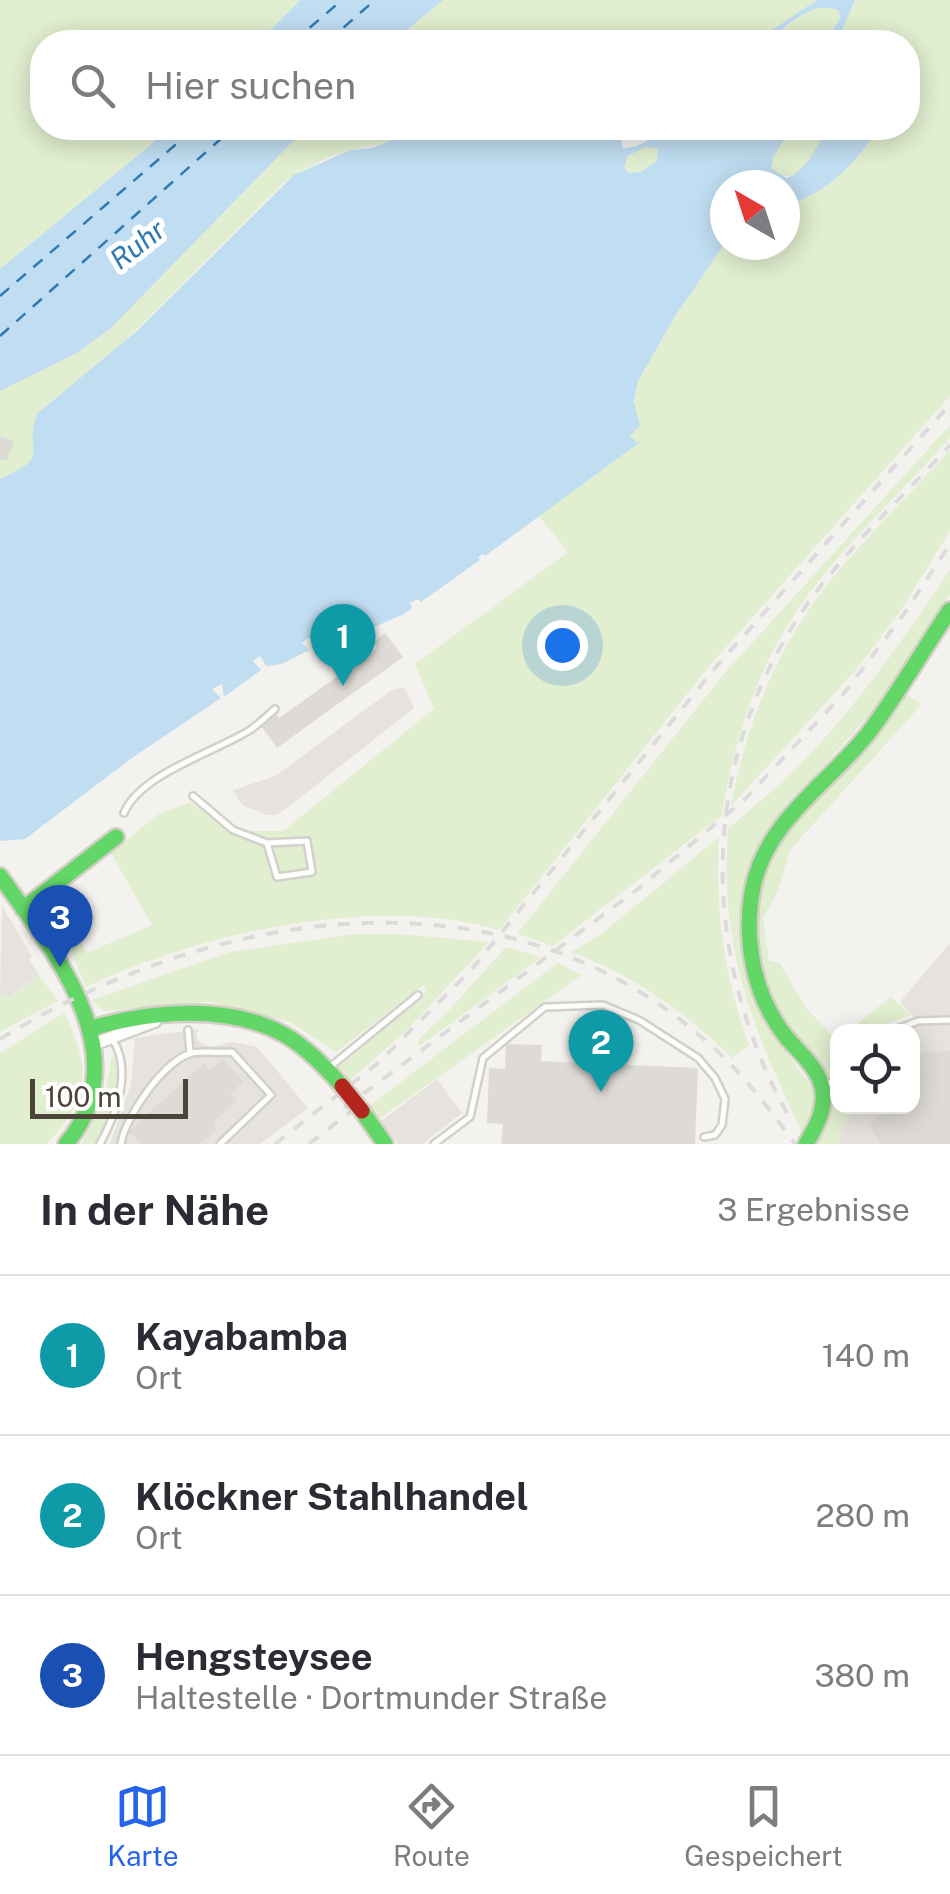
<!DOCTYPE html>
<html lang="de">
<head>
<meta charset="utf-8">
<style>
	:root { --surface:#fff; --page:#f7f7f7; --text:#2b2b33; --muted:#7c7c81; --line:#e1e1e2; --accent:#2563eb }
	body { margin:0; font-family:"Public Sans",sans-serif; background:var(--page); color:var(--text) }
	.controls { position:absolute; right:30px; bottom:30px; display:grid; overflow:hidden; border-radius:20px; box-shadow:0 5px 25px #0003 }
	.controls button { width:90px; height:90px; display:grid; place-items:center; padding:0; border:0; border-bottom:2px solid var(--line); background:var(--surface); color:var(--text); font:50px sans-serif }
	.compass { position:absolute; left:710px; top:170px; width:90px; height:90px; border-radius:50%; background:var(--surface); box-shadow:0 5px 25px #0003; rotate:321deg }
	.scale { position:absolute; left:30px; bottom:25px; width:158px; box-sizing:border-box; padding-left:10px; border:5px solid #4b4439; border-top:0; font-size:28px; line-height:35px; white-space:nowrap; color:#4b4439; -webkit-text-stroke:8px #fff; paint-order:stroke }
	.you { position:absolute; left:562px; top:645px; width:35px; height:35px; margin:-25px; border:8px solid #fff; border-radius:50%; background:#1a73e8; box-shadow:0 0 0 15px #1a73e833 }
	.badge { display:grid; place-items:center; width:65px; height:65px; border-radius:50%; background:var(--accent); color:#fff; font-size:32px; font-weight:700 }
	.pin { position:absolute; translate:-50% -82px; filter:drop-shadow(0 2px 5px #0008) }
	.pin::after { content:''; position:absolute; top:52px; width:35px; height:30px; background:inherit; clip-path:polygon(0 0,100% 0,50% 100%) }
	.list { margin:0; padding:0; list-style:none }
	h2 { display:flex; justify-content:space-between; align-items:center; height:130px; margin:0; padding:0 40px; font-size:42px }
	h2 small { font-size:32px; font-weight:400; color:var(--muted) }
	.list li { display:grid; grid-template-columns:65px 1fr auto; gap:30px; align-items:center; box-sizing:border-box; height:160px; padding:0 40px; border-top:2px solid var(--line) }
	.list b { display:block; font-size:38px; white-space:nowrap }
	.list p { margin:0; font-size:32px; white-space:nowrap; color:var(--muted) }
	.list em { font-size:32px; font-style:normal; color:var(--muted) }
	.icon { flex:none; width:55px; height:55px; fill:none; stroke:currentColor; stroke-width:2; stroke-linecap:round; stroke-linejoin:round }
	.map { position:relative; flex:none; width:950px; height:1144px; overflow:hidden }
	.search { position:absolute; background:var(--surface); box-shadow:0 5px 25px #0003; left:30px; right:30px; top:30px; height:110px; display:flex; align-items:center; gap:25px; box-sizing:border-box; padding:0 35px; border-radius:40px; color:var(--muted); font-size:38px }
	.sheet { height:610px; background:var(--surface) }
	nav { display:flex; justify-content:space-around; align-items:center; box-sizing:border-box; height:140px; border-top:2px solid var(--line); background:var(--surface); font-size:28px; color:var(--muted) }
	nav a { display:grid; justify-items:center; gap:5px }
	nav .on { color:var(--accent) }
	.map>svg:first-child { display:block }
	.industrial { fill:#e6e2de }
	.green { fill:#e1eecf }
	.parking { fill:#e6e3df }
	.water { fill:#c0ddf1; fill-rule:evenodd }
	.lines { fill:none; stroke-linecap:round; stroke-linejoin:round }
	.ferry { stroke:#2e7ab2; stroke-width:2.5; stroke-dasharray:12 10; stroke-linecap:butt }
	.building { fill:#dedbd6 }
	.lane-casing { stroke:#d2d0cb; stroke-width:10 }
	.street-casing { stroke:#d2d0cb; stroke-width:16 }
	.fast-casing { stroke:#d3cfc5; stroke-width:20 }
	.lane { stroke:#fdfdfc; stroke-width:5 }
	.street { stroke:#fdfdfc; stroke-width:11 }
	.fast { stroke:#63d668; stroke-width:15 }
	.rail { stroke:#dbdbda; stroke-width:4; stroke-dasharray:12 12; stroke-linecap:butt }
	.jam-bridge-casing { stroke:#d3cfc5; stroke-width:20; stroke-linecap:butt }
	.jam-bridge { stroke:#b3261e; stroke-width:15 }
	.labels { text-anchor:middle; dominant-baseline:central; stroke-width:10; stroke-linejoin:round; paint-order:stroke }
	.water-label { font-size:28px; font-style:italic; fill:#2e7ab2; stroke:#fff }
</style>
</head>
<body>
<div class="map">
<svg width="950" height="1144" viewBox="0 0 950 1144">
	<rect width="100%" height="100%" fill="#f4f2ee"/>
	<path class="industrial" d="M950 943V1144H838L841 1127 857 1107 912 1106 914 1025 912 1015 900 1002Z
		M198 1029 196 1035 199 1042 210 1047 233 1042 257 1047 308 1108 260 1144H110L131 1084 135 1038Z"/>
	<path class="green" d="M0 0H300L259 42H42V128H171L0 269Z
		M443 0H817L763 36 745 42H393Z
		M855 0H950V396L711 664 499 930C376 893 200 933 86 987L69 946 44 906 54 900 87 953 152 925 111 853 157 815 190 802 230 831H283L434 709 415 664 568 552 539 516 637 444 630 434 638 381 674 318 722 247 725 243 785 245V205C826 195 857 161 879 128H908V42H837Z
		M824 5 839 11 840 17 826 42H781L775 35 809 10Z
		M306 128H414C394 145 371 144 348 151 327 157 301 169 284 183L112 354 34 456C30 471 12 474 0 479V391L75 354 110 329Z
		M790 128H828C816 148 799 192 771 170L772 158Z
		M645 147 658 148 657 161 641 172 629 173 624 169 628 156Z
		M950 425V438C906 488 855 534 814 587 762 653 735 733 722 815L553 946 517 934 723 675Z
		M950 450V531L901 610 856 670 731 806C745 729 773 657 820 594 859 543 907 498 950 450Z
		M950 570V594L878 705 766 831 746 879 740 910V942L747 973 775 1037 810 1084 816 1099 815 1111 802 1133C753 1027 719 950 728 829 751 808 776 789 798 767 856 707 904 639 950 570Z
		M904 692 921 705 790 850 778 891 763 919 769 961 780 963 805 1007 837 1040V1071L828 1078C809 1047 780 1026 767 991 754 959 750 919 758 886 771 829 864 739 904 692Z
		M719 837C715 910 724 976 749 1045L732 1058C685 1012 633 975 571 952L599 936Z
		M355 934H398L489 942 407 1030 350 1080 339 1067 426 992 424 985 336 1052 290 1022 209 1002 104 1011 92 1000 230 952Z
		M506 947 541 957 420 1046 417 1041 450 1009Z
		M558 963 582 975 379 1119 369 1106Z
		M39 975 58 1001 0 1032V996L4 993 9 998Z
		M891 997 912 1015 892 1021 876 1031H848Z
		M64 1013C92 1068 90 1099 47 1144H0V1053Z
		M112 1055C130 1081 110 1118 97 1144H81L104 1100Z
		M837 1084 838 1106 857 1107 841 1127 838 1144H813L828 1114 831 1088Z"/>
	<path class="parking" d="M404 687 414 708 287 808 276 815H266L242 805 233 790 275 776 392 690Z
		M2 906 32 956 29 959 39 975 8 998 4 994 0 996Z
		M437 1079 462 1113 422 1144H398L381 1121Z"/>
	<path class="water" d="M300 0H443L393 42H259Z
		M817 0H855L837 42H826L840 18 839 11C814 0 795 20 775 35L781 42H745L763 36Z
		M171 128H306L110 329 75 354 0 391V269Z
		M414 128H449L456 136 467 138 484 128H637L625 134 621 141 623 148C636 148 654 140 658 128H664L662 133 670 138 685 128H790L773 158 771 169 787 178C807 170 817 146 828 128H879C856 162 827 195 785 205V185H725V243L674 318 638 381 634 402 640 426 630 435 637 443 647 437 485 556 483 554 478 557 480 560 421 602 418 599 410 603 412 608 404 614 333 645 315 647 309 637 302 643 309 650 282 664 266 666 260 656 253 661 261 670 224 697 222 684 212 689 221 698 132 758 25 839 0 841V479C55 453 22 458 37 414L138 330 294 175 350 150 372 148 405 135ZM645 147 658 149 657 161 641 172 629 173 624 168 628 156Z"/>
	<g class="lines">
		<path class="ferry" d="M293 42 342 0
			M327 42 375 0
			M0 296 195 128
			M0 336 233 128"/>
	</g>
	<path class="building" d="M0 436 14 441 7 461 0 459Z
		M385 633 403 657 277 748 261 726 276 714 279 718 377 648 373 642Z
		M506 1044 542 1045 541 1061 698 1068 695 1144H501L503 1124 487 1123 489 1068 505 1069Z
		M950 1051V1144H880L870 1126 884 1106H912V1067L924 1052Z
		M223 1059 243 1082 230 1094 237 1101 212 1123 217 1129 200 1144H140L129 1131 204 1063 210 1070Z"/>
	<g class="lines">
		<defs>
			<path id="lane" d="M193 796 233 830 267 843 277 877 312 872 307 841 267 843
				M124 813C140 774 215 752 250 730 259 724 267 716 275 709
				M188 1030 190 1052
				M890 1032 918 1021 950 1020
				M330 1067 418 995
				M825 1086 838 1078
				M100 1144C116 1114 133 1072 113 1040
				M121 1144C125 1117 164 1060 192 1053 204 1051 220 1053 232 1052L271 1095 220 1144
				M434 1144 470 1117 483 1058 545 1007 603 1005 639 1020 698 1058 715 1078 725 1099 722 1125 715 1135 704 1137"/>
			<path id="street" d="M94 1044 155 1021"/>
			<path id="fast" d="M0 876C54 951 140 1056 66 1144
				M23 909 116 837
				M89 1029C149 1011 228 1003 285 1035 307 1048 325 1067 342 1086
				M362 1111 385 1144
				M806 1144C816 1127 827 1108 822 1087 817 1067 800 1053 787 1038 753 996 743 939 753 887 767 819 831 782 870 731 899 692 923 650 950 610"/>
		</defs>
		<use href="#lane" class="lane-casing"/>
		<use href="#street" class="street-casing"/>
		<use href="#fast" class="fast-casing"/>
		<use href="#lane" class="lane"/>
		<use href="#street" class="street"/>
		<use href="#fast" class="fast"/>
		<path class="rail" d="M0 1039C214 908 503 861 706 1041 741 1071 768 1107 795 1144
			M344 1108 638 889 746 798 845 692 904 614 950 544
			M787 1113C697 949 699 758 808 603 849 546 903 497 950 445
			M275 1144 378 1063 472 969 715 668 950 404
			M309 1144 358 1106"/>
		<defs>
			<path id="jam-bridge" d="M342 1086 362 1111"/>
		</defs>
		<use href="#jam-bridge" class="jam-bridge-casing"/>
		<use href="#jam-bridge" class="jam-bridge"/>
	</g>
	<g class="labels">
		<g class="water-label">
			<text transform="translate(137 244) rotate(-38)">Ruhr</text>
		</g>
	</g>
</svg>
<div class="controls">
<button><svg class="icon" aria-label="locate" viewBox="0 0 24 24"><circle cx="12" cy="12" r="6"/><path d="M12 2v4M12 18v4M2 12h4M18 12h4"/></svg></button>
</div>
<svg class="compass" viewBox="-18 -18 36 36"><path d="M0-13l5 13h-10z" fill="#e53935"/><path d="M0 13l5-13h-10z" fill="#7c7c81"/></svg>
<div class="scale">100 m</div>
<div class="you"></div>
<div class="pin badge" style="left:343px;top:686px;background:#0f9aa8">1</div>
<div class="pin badge" style="left:601px;top:1092px;background:#0f9aa8">2</div>
<div class="pin badge" style="left:60px;top:967px;background:#1a4fb4">3</div>
<div class="search"><svg class="icon" aria-label="search" viewBox="0 0 24 24"><circle cx="10" cy="10" r="6"/><path d="M15 15l6 6"/></svg>Hier suchen</div>
</div>
<section class="sheet">
<h2>In der Nähe<small>3 Ergebnisse</small></h2>
<ul class="list">
<li><span class="badge" style="background:#0f9aa8">1</span><div><b>Kayabamba</b><p>Ort</p></div><em>140 m</em></li>
<li><span class="badge" style="background:#0f9aa8">2</span><div><b>Klöckner Stahlhandel</b><p>Ort</p></div><em>280 m</em></li>
<li><span class="badge" style="background:#1a4fb4">3</span><div><b>Hengsteysee</b><p>Haltestelle · Dortmunder Straße</p></div><em>380 m</em></li>
</ul>
</section>
<nav>
<a class="on"><svg class="icon" aria-label="map" viewBox="0 0 24 24"><path d="M3 6l6-2 6 2 6-2v14l-6 2-6-2-6 2zM9 4v14M15 6v14"/></svg>Karte</a>
<a><svg class="icon" aria-label="directions" viewBox="0 0 24 24"><path d="M12 3l9 9-9 9-9-9zM9 14v-3h6M13 9l2 2-2 2"/></svg>Route</a>
<a><svg class="icon" aria-label="saved" viewBox="0 0 24 24"><path d="M7 4h10v16l-5-4-5 4z"/></svg>Gespeichert</a>
</nav>
</body>
</html>
